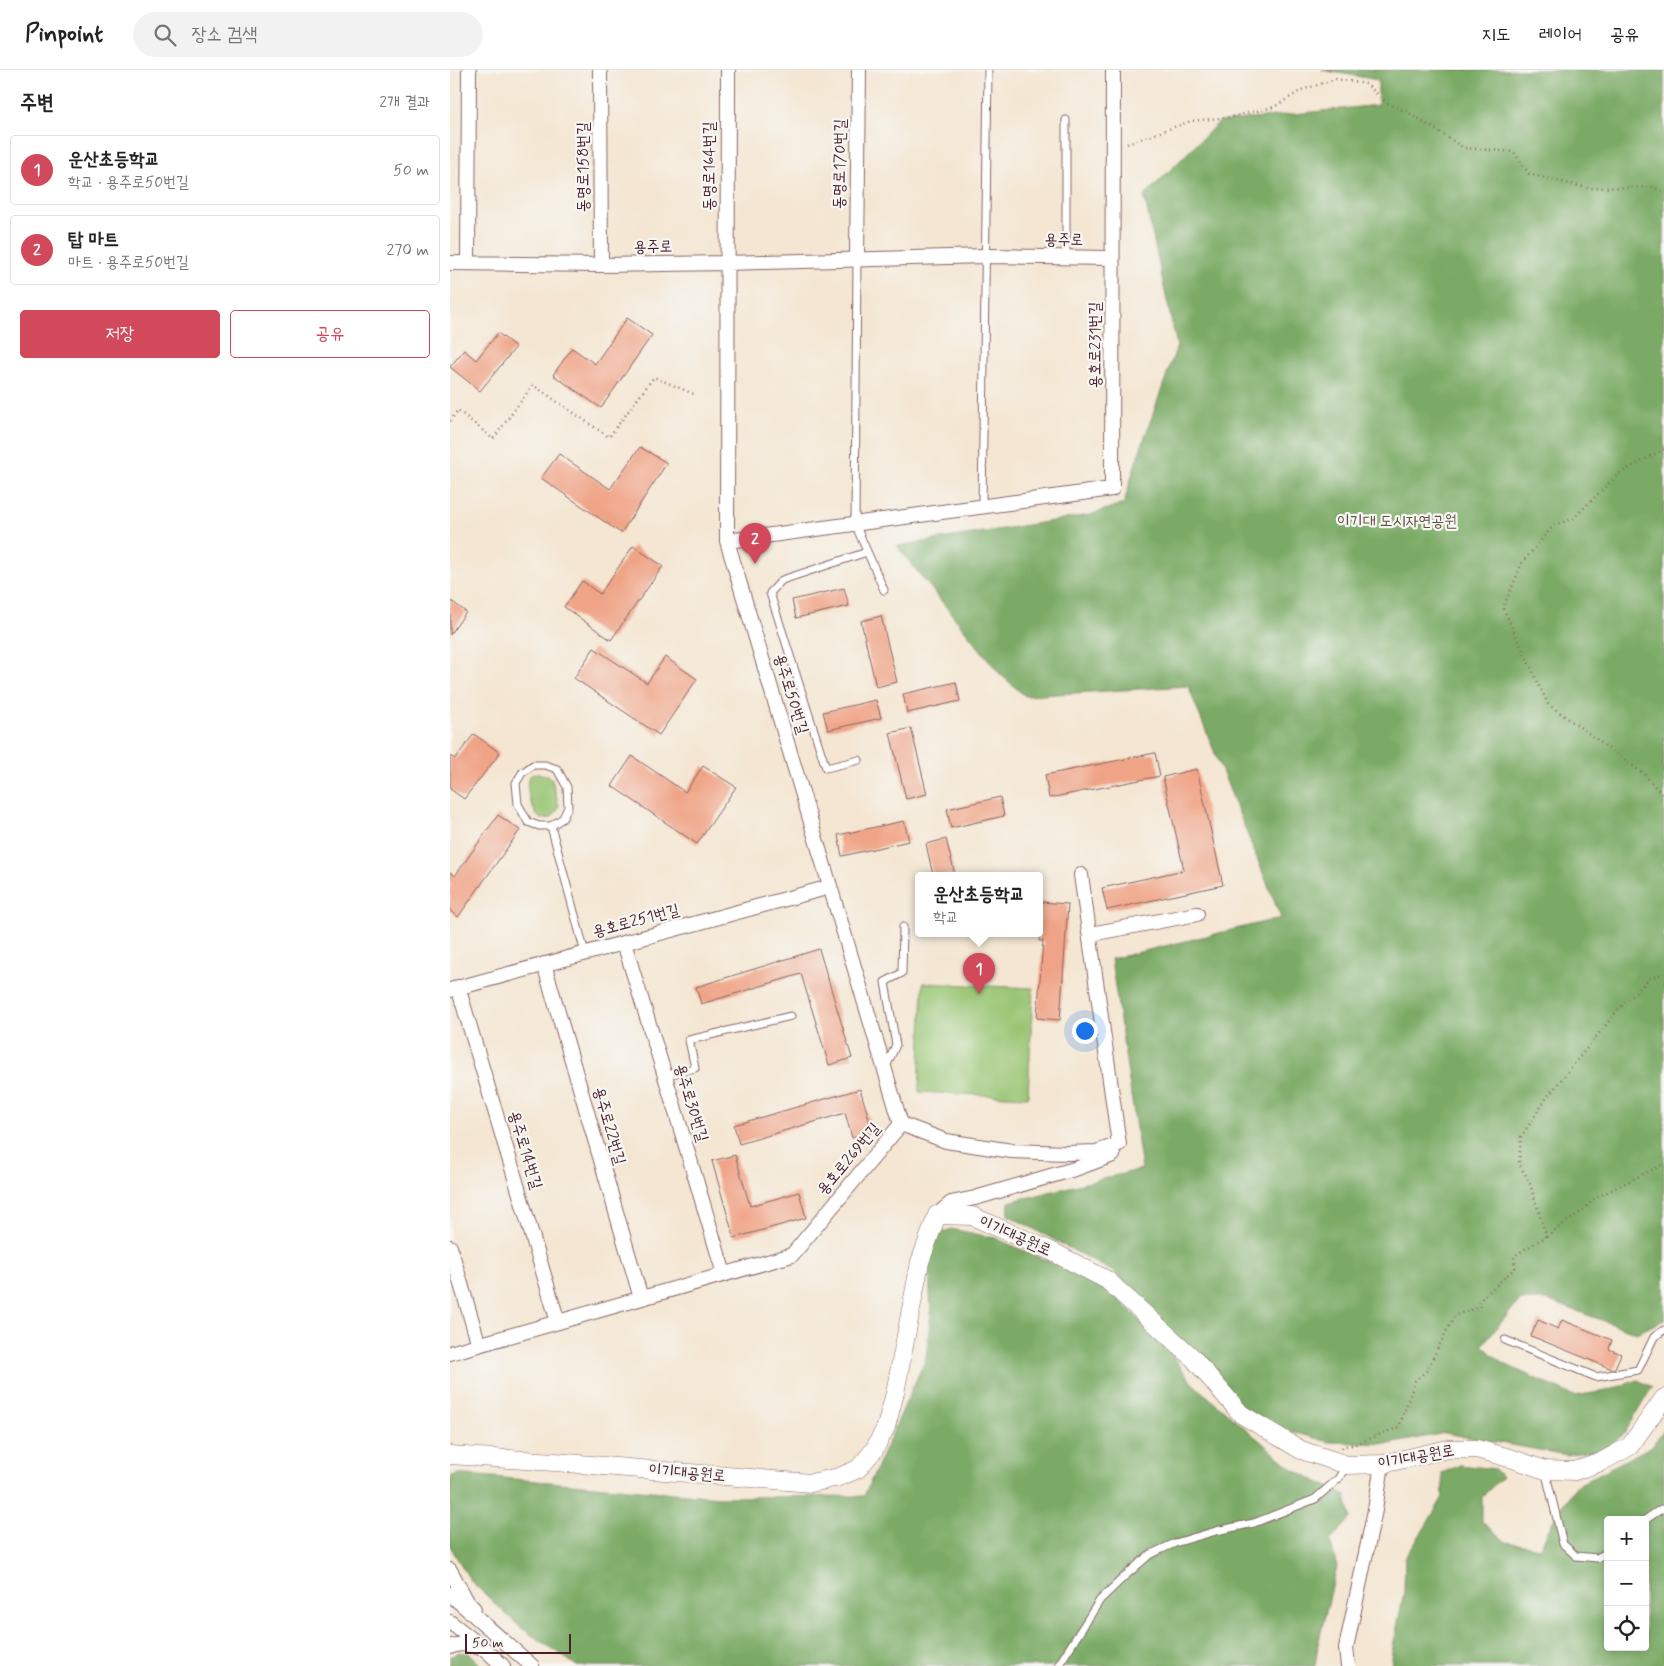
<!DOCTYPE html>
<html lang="ko">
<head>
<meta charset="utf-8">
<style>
	:root { --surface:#fff; --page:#f2f2f2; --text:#222; --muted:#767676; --line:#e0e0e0; --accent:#d1495b }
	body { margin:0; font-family:Mynerve,"Poor Story",sans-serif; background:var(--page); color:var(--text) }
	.controls { position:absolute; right:15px; bottom:15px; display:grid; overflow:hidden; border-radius:5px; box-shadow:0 2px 8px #0003 }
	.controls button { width:45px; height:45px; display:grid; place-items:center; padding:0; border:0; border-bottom:1px solid var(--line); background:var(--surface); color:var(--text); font:25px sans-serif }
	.scale { position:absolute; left:15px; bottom:12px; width:106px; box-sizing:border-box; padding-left:5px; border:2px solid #4a1f2b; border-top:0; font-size:14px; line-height:18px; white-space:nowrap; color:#4a1f2b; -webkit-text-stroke:4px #f6f6f2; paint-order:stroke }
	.you { position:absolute; left:634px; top:960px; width:18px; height:18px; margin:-12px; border:4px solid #fff; border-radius:50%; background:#1a73e8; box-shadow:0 0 0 8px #1a73e833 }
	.badge { display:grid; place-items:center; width:32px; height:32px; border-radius:50%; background:var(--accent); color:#fff; font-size:16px; font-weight:700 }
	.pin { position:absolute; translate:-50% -41px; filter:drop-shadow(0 1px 2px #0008) }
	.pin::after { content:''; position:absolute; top:26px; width:18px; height:15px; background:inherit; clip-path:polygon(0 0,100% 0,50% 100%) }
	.popup { position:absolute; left:465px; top:802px; width:128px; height:65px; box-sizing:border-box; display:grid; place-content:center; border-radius:5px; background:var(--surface); filter:drop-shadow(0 1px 4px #0005); font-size:16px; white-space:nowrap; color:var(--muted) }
	.popup b { font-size:19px; color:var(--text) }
	.popup::after { content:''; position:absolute; left:50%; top:100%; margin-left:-10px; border:10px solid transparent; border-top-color:var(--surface) }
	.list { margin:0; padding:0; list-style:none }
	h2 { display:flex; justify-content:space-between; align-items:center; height:65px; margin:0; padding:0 20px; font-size:21px }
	h2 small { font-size:16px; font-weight:400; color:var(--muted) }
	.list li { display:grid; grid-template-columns:32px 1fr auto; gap:15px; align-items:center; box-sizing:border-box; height:70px; margin:0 10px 10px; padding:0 10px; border:1px solid var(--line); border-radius:5px }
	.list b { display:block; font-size:19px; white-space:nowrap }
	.list p { margin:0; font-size:16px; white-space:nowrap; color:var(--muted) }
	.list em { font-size:16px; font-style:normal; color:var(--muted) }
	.actions { display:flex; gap:10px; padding:15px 20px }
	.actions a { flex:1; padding:11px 0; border:1px solid var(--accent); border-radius:5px; text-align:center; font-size:18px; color:var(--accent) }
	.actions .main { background:var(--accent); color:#fff }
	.icon { flex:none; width:28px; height:28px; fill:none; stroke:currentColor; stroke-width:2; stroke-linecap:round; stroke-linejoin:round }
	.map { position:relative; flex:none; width:1214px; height:1596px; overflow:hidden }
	header { display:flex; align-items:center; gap:30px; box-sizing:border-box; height:70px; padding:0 25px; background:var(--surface); border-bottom:1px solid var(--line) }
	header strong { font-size:24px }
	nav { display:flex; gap:28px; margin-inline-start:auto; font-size:18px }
	.search { width:350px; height:45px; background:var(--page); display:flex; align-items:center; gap:12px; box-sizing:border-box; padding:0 18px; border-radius:28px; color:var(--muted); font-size:19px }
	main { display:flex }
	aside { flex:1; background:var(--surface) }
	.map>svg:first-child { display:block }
	.green { fill:#99c573; stroke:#72724f }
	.forest { fill:#7aaa65; stroke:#626448; fill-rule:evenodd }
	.building { fill:#f0a487 }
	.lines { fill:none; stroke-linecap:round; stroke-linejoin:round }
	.service-casing { stroke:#866565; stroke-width:9 }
	.minor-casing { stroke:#866565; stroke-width:16 }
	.tertiary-casing { stroke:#866565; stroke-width:19 }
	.path { stroke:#866565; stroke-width:2.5; stroke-dasharray:1 4; stroke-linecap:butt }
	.service { stroke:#fff; stroke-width:7 }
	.minor { stroke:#fff; stroke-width:14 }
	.tertiary { stroke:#fff; stroke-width:18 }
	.labels { text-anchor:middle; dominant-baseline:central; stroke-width:4.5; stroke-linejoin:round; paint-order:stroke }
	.street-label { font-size:16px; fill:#4a1f2b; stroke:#f6f6f2 }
	.park-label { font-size:16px; fill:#625141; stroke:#f6f6f2 }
</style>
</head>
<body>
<header>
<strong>Pinpoint</strong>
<div class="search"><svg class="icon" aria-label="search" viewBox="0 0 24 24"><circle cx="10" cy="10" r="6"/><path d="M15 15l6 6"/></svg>장소 검색</div>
<nav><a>지도</a><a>레이어</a><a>공유</a></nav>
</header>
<main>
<aside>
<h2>주변<small>2개 결과</small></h2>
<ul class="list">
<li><span class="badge">1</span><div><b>운산초등학교</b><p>학교 · 용주로50번길</p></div><em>50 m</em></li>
<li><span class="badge">2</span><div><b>탑 마트</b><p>마트 · 용주로50번길</p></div><em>270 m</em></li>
</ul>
<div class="actions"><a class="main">저장</a><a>공유</a></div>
</aside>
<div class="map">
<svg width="1214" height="1596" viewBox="0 0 1214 1596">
	<rect width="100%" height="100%" fill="#f6f6f2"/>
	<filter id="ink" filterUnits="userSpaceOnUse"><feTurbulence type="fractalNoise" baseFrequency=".02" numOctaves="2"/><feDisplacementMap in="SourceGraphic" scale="10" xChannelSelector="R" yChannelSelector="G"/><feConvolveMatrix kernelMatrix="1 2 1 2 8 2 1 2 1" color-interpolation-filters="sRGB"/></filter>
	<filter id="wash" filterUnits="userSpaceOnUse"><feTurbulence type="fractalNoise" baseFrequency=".0096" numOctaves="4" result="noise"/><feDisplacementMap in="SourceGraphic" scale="20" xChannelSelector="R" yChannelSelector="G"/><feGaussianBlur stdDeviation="1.12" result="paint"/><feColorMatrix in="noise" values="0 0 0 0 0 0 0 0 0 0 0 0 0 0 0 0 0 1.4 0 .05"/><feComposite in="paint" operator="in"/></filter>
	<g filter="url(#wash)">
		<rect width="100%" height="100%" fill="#f4e6d2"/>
		<path class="green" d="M87 703 98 706 102 710 109 736 107 741 101 748 91 749C83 745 75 718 78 710 79 705 83 704 87 703Z
			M473 913 583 918 578 1027 469 1022Z"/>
		<path class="forest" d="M872 0H1214V1250L1187 1263 1097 1230H1070L1032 1275 1052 1293 1124 1326 1156 1321 1188 1310 1202 1317 1174 1364 1154 1379 1117 1385 995 1363 940 1374 879 1372 826 1357 794 1338 718 1257 662 1201 558 1145 559 1132 692 1099 661 889 831 848 738 616 575 626 550 604 447 476 640 445 674 433 686 392 727 276 694 126 769 52 928 35V10Z
			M501 1159 545 1168 658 1218 717 1278 742 1313 843 1399 896 1426 901 1448 880 1471 887 1497 868 1574 865 1596H127L70 1557 20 1510 0 1476V1407L7 1404 270 1427 414 1426 476 1288 481 1243 479 1202V1168Z
			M1214 1359V1596H942L941 1587 954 1522 955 1487 974 1459 993 1427 992 1403 1010 1395 1045 1399 1052 1407 1032 1427V1452L1056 1472 1090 1478 1107 1443 1126 1416 1202 1376ZM1158 1450H1195V1577H1158Z
			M9 1582 21 1584 31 1596H0V1587Z"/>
		<g id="blocks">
			<path class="building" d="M177 248 202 265 151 338 103 305 122 278 145 294Z
				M48 263 66 277 30 321 0 297 14 280 26 290Z
				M190 377 217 393 171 463 91 408 109 384 160 419Z
				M183 476 213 496 161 570 114 537 132 511 150 524Z
				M394 518 399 536 346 548 342 530Z
				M0 530 16 542 0 565Z
				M431 546 447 612 426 617 411 551Z
				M144 578 197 613 215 587 247 609 209 665 124 608Z
				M506 612 510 631 457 643 453 624Z
				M426 630 431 648 378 660 373 642Z
				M461 658 477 724 456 729 440 663Z
				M24 664 50 683 14 729 0 719V686L5 689Z
				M705 683 710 706 599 728 595 705Z
				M182 686 235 722 253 696 286 717 247 774 162 716Z
				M747 699 773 815 657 840 652 818 734 800 713 707Z
				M550 727 554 746 501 758 497 739Z
				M48 745 70 760 8 847 0 841V802L5 806Z
				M454 751 459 771 392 786 388 765Z
				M496 769 505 805H483L476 774Z
				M590 832 618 834 610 950 587 948 593 871H589Z
				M369 879 402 988 379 995 351 904 251 934 246 917Z
				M410 1019 423 1062 402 1068 395 1043 289 1074 284 1055Z
				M285 1085 300 1136 349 1122 356 1148 284 1168 262 1091Z
				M1088 1250 1108 1259 1112 1250 1162 1270 1159 1279 1171 1284 1165 1298 1162 1299 1081 1266Z"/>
		</g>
	</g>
	<g filter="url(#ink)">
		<use href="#blocks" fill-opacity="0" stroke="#866565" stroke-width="1"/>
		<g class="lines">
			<defs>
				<path id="service" d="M616 187V50
					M407 189 405 454 434 520
					M532 437 538 0
					M409 690 376 698 320 523 332 510 417 482
					M83 695H95L107 699 117 717 118 737 113 748 101 756H89L78 752 68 734 66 713 72 703Z
					M101 756 135 883
					M435 999 446 975 435 912 452 903 453 857
					M215 1006 245 998 239 970 341 946
					M1055 1270 1146 1307 1188 1300 1204 1267 1214 1260
					M1095 1400 1113 1474 1126 1486 1147 1488 1158 1482
					M1195 1450 1211 1439H1214
					M608 1596 650 1530 675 1506 699 1485 725 1473 766 1461 804 1453 865 1429 888 1409 897 1395"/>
				<path id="minor" d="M150 0 151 195
					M278 0 277 471 451 1054
					M407 189 409 0
					M0 193 151 195 276 193 535 186 662 188
					M18 193 19 0
					M277 471 662 419 663 0
					M641 864 747 844
					M174 873 215 1006 274 1204
					M94 894 191 1228
					M8 917 108 1252
					M0 920 380 817
					M451 1054 496 1071 562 1081 617 1083 646 1082 669 1074 631 805
					M487 1145 501 1133 525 1128 628 1098 663 1085
					M0 1177 29 1275
					M0 1283 342 1185 451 1054
					M0 1500 18 1533 24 1539
					M0 1524 82 1596
					M0 1552 37 1581 53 1596
					M0 1577C10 1572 20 1574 30 1578
					M898 1596 896 1578 925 1440 932 1394"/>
				<path id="tertiary" d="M0 1385 105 1392 361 1413 389 1407 408 1399 424 1380 436 1357 445 1323 470 1192 487 1145 522 1146 601 1181 657 1210 743 1288 791 1344 851 1380 897 1395 932 1394 998 1379H1027L1063 1389 1095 1400 1125 1401 1151 1392 1180 1376 1214 1328"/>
			</defs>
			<use href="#service" class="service-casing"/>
			<use href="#minor" class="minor-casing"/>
			<use href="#tertiary" class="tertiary-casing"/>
			<path class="path" d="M677 74 741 51 781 47 824 37 852 20 886 9 916 14 937 33 959 43 1014 78 1064 82 1079 104 1137 118 1202 117 1214 122
				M0 351 8 340 43 369 83 315 159 367 204 307 246 325
				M1214 379 1168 404 1123 449 1104 455 1072 493 1053 538 1098 634 1194 704 1214 727
				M1095 1167V1162L1079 1111 1069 1094 1071 1067 1098 1026 1168 940 1200 908 1214 903
				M892 1378 893 1376 903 1375 949 1357 965 1311 976 1301 1005 1245 1030 1237 1028 1232 1065 1198 1064 1186 1095 1167 1132 1141 1145 1128 1214 1094"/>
			<use href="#service" class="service"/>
			<use href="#minor" class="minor"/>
			<use href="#tertiary" class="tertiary"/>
		</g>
	</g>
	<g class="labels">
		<g class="street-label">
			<text transform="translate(390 94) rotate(-89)">동명로170번길</text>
			<text transform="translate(259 96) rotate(-90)">동명로164번길</text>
			<text transform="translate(133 97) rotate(-90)">동명로158번길</text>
			<text transform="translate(614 170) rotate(1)">용주로</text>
			<text transform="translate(203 177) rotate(-1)">용주로</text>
			<text transform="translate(645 275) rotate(-90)">용호로231번길</text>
			<text transform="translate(341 624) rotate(73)">용주로50번길</text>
			<text transform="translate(186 851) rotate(-15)">용호로251번길</text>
			<text transform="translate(241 1033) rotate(73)">용주로30번길</text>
			<text transform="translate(159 1056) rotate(74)">용주로22번길</text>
			<text transform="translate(75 1080) rotate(73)">용주로14번길</text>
			<text transform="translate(399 1089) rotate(-50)">용호로269번길</text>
			<text transform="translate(565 1166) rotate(24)">이기대공원로</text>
			<text transform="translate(966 1387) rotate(-10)">이기대공원로</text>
			<text transform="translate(237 1403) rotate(5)">이기대공원로</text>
		</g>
		<g class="park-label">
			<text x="947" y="451">이기대 도시자연공원</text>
		</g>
	</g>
</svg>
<div class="controls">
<button>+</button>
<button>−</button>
<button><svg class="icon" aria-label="locate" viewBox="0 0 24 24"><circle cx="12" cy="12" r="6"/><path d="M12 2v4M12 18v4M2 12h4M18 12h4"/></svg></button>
</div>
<div class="scale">50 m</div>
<div class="you"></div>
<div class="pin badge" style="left:529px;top:924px">1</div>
<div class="popup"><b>운산초등학교</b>학교</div>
<div class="pin badge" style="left:305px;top:494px">2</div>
</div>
</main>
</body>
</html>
